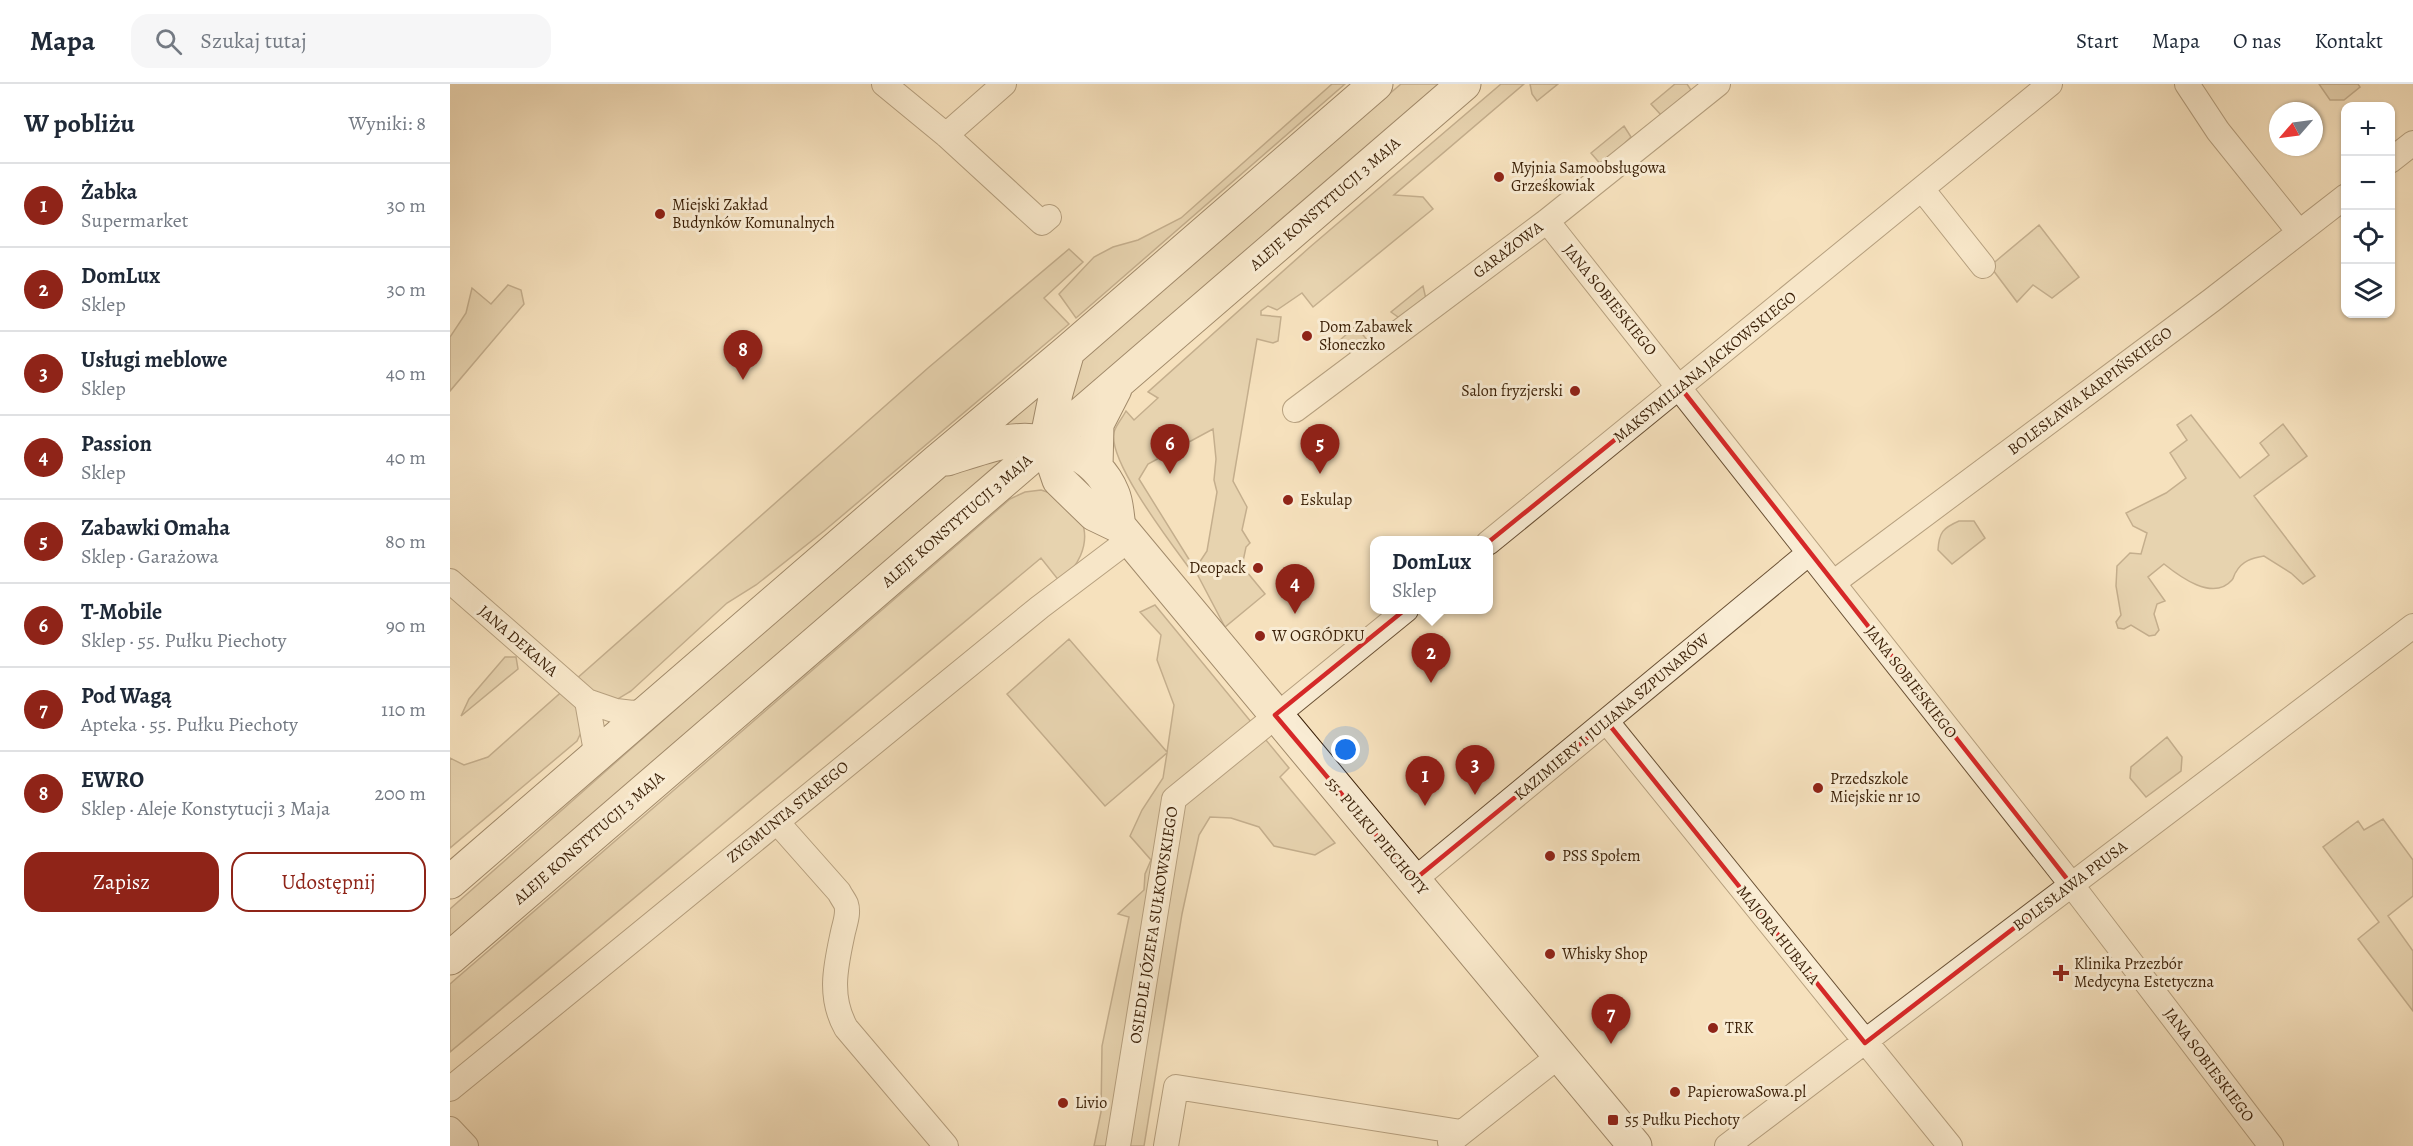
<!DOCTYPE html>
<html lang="pl">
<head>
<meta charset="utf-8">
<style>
	:root { --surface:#fff; --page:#f6f6f7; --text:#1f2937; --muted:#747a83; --line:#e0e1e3; --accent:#8f2418 }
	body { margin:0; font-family:Alegreya,serif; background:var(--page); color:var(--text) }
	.controls { position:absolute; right:18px; top:18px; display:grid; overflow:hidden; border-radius:12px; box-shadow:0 2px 4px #0004 }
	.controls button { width:54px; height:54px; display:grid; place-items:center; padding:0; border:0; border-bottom:2px solid var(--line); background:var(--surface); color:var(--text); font:30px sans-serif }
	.compass { position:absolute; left:1819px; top:18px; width:54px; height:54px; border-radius:50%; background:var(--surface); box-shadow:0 2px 4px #0004; rotate:242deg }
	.you { position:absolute; left:896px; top:666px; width:21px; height:21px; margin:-15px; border:4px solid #fff; border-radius:50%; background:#1a73e8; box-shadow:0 0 0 9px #1a73e833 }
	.badge { display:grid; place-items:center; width:39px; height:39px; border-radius:50%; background:var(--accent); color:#fff; font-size:20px; font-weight:700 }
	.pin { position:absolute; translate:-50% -50px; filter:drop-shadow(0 2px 3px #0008) }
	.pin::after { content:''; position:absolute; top:32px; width:21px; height:18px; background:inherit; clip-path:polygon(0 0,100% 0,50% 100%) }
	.popup { position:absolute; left:920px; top:452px; width:123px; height:78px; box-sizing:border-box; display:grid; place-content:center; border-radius:12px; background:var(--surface); filter:drop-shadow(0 2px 4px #0005); font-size:20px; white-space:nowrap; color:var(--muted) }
	.popup b { font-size:22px; color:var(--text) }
	.popup::after { content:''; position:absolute; left:50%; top:100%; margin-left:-12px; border:12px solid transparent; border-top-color:var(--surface) }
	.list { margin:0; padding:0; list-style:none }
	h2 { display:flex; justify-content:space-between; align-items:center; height:78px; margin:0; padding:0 24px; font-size:26px }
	h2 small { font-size:20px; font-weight:400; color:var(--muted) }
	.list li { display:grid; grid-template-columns:39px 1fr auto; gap:18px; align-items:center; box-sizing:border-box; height:84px; padding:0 24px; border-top:2px solid var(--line) }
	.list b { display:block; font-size:22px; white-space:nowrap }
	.list p { margin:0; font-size:20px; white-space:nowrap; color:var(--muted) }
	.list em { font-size:20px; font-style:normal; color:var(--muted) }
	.actions { display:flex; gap:12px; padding:18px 24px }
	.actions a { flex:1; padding:14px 0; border:2px solid var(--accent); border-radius:18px; text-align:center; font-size:21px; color:var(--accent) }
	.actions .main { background:var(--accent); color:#fff }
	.icon { flex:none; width:33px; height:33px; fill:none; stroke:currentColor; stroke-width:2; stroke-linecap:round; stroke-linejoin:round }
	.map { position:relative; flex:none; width:1963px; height:1062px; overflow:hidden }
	header { display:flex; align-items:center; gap:36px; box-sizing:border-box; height:84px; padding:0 30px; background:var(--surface); border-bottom:2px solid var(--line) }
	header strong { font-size:28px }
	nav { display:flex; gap:33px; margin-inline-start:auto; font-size:21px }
	.search { width:420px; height:54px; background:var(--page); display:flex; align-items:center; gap:15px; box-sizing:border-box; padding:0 21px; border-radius:18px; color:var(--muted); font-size:22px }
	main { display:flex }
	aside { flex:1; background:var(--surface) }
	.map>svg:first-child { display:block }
	.green { fill:#d6c09e; stroke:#887052; stroke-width:1.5; fill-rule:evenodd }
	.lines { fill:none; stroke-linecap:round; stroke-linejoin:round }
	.street-casing { stroke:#695034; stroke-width:26 }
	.secondary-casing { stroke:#3a1f06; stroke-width:35 }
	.street { stroke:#f9ecd4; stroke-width:24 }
	.secondary { stroke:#f9ecd4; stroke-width:33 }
	.marked { fill:none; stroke:#d62828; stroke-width:4.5; stroke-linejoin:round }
	.poi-dot { fill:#8f2418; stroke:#f9ecd4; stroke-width:2 }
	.labels { text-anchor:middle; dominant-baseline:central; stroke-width:6; stroke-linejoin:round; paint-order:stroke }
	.poi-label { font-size:16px; fill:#3a1f06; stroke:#f9ecd4; text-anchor:start }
	.street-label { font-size:16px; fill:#3a1f06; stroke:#f9ecd4 }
</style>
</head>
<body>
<header>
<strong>Mapa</strong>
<div class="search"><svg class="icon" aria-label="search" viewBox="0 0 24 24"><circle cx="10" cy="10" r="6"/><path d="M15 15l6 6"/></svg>Szukaj tutaj</div>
<nav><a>Start</a><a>Mapa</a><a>O nas</a><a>Kontakt</a></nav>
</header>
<main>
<aside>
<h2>W pobliżu<small>Wyniki: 8</small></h2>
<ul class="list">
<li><span class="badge">1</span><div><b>Żabka</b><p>Supermarket</p></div><em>30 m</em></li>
<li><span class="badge">2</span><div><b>DomLux</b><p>Sklep</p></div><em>30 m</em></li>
<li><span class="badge">3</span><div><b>Usługi meblowe</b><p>Sklep</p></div><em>40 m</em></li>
<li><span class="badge">4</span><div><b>Passion</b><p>Sklep</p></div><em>40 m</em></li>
<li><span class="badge">5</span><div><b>Zabawki Omaha</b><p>Sklep · Garażowa</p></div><em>80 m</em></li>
<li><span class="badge">6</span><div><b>T-Mobile</b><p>Sklep · 55. Pułku Piechoty</p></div><em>90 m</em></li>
<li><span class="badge">7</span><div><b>Pod Wagą</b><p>Apteka · 55. Pułku Piechoty</p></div><em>110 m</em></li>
<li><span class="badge">8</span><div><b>EWRO</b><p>Sklep · Aleje Konstytucji 3 Maja</p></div><em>200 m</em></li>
</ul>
<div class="actions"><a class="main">Zapisz</a><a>Udostępnij</a></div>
</aside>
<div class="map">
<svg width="1963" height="1062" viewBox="0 0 1963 1062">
	<rect width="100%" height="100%" fill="#f6e1bd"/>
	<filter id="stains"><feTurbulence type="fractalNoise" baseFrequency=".00333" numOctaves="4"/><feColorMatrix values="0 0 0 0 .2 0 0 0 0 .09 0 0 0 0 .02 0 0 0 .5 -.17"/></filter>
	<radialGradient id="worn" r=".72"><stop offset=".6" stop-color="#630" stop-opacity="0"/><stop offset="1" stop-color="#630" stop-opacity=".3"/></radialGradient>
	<path class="green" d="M882 0H895L626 234 609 210 644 173 663 163 688 156 731 134Z
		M951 0H998L0 854V825L496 386Z
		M1051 0H1074L944 111 973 113 983 125 863 223 852 209 827 226 818 222 811 227V231L831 233 828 257 823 259 807 255 783 397 797 423 792 446 800 459 796 463 792 482 815 510 775 543 745 486 742 488C724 463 657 377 664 348 666 341 673 333 676 327L684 336 708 314 698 308 860 163ZM763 345 766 375 764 396 767 408 757 467 745 485 689 395 698 380Z
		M1080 0H1108L1087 17 1082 10Z
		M1225 0H1237L1241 6 1211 31 1201 20Z
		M1869 0H1908L1910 3 1894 16H1880Z
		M1174 42 1181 53 1152 82 1141 69Z
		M1589 141 1629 193 1602 214 1583 201 1567 218 1540 182Z
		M619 165 633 178 594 214 619 240 374 447 306 501 277 519 181 607C159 620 137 632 127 657L0 764V674L14 681 38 673 478 284Z
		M58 201 71 206 74 220 0 307V253L16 229 22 204 41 220Z
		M973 202 976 215 961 230 948 233 941 228Z
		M906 242 925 266 908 279 890 256Z
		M1741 331 1790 394 1819 371 1810 359 1833 340 1857 372 1804 412 1865 492 1853 500 1841 489 1814 472C1802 474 1792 477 1786 488 1784 490 1784 494 1782 496 1763 518 1729 492 1714 480L1698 493 1715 517 1707 520 1704 530 1709 546 1705 551 1699 552 1681 541 1674 545 1668 544 1666 538 1671 531 1666 502 1667 482 1680 469 1691 470 1697 449 1683 442 1676 429 1716 409 1736 394 1720 369 1737 356 1727 341Z
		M591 406C641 419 649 465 610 498L591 474 0 968V900L560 415 575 408Z
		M1509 437H1524L1535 454 1502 480 1488 466C1489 448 1493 444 1509 437Z
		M705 521 839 684 830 693 885 759 865 771 824 762 809 743 781 734 760 733 749 751 732 830 694 1062H644L651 1028 652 962 679 833 668 830 694 806 695 790 701 776 680 752 692 726 713 694 717 669 655 722 557 610 619 555 717 668 724 621 707 576 711 551 690 528Z
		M55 573H66L68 585 11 632 19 615Z
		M1717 653 1732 673 1731 687 1696 713 1680 694 1681 683Z
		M1933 735 1963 776V812L1938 832 1963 867V927L1908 855 1929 838 1873 763 1908 737 1914 746Z"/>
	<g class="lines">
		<defs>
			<path id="street" d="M434 0 496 51 592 139 599 133
				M1737 0 1768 47 1849 148
				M496 51 554 0
				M1940 77 1963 59
				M1472 105 1533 182
				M1097 137 1621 800 1821 1062
				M845 326 1097 137 1268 0
				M1038 459 1600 0
				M0 497 137 617 166 627 183 629 199 627
				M1383 499 1762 216 1896 112
				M137 617 145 662 141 676
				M1157 638 1500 1062
				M327 738 389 808C391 812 394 816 396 820 399 829 395 839 393 848 386 881 378 912 396 944L496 1062
				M964 796 1359 469
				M0 1005 590 523 680 455
				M0 1045 16 1062
				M1000 1058 1110 971
				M668 1062 724 715 956 526
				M716 1062 726 1003 1011 1048
				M1277 1062 1963 542"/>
			<path id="secondary" d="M618 267 606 309 596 358 609 396 644 430 669 442 1185 1062
				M497 375C516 369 535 362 555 358 598 351 646 368 663 410 667 419 667 432 669 442
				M646 383 647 340 665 305
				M0 798 486 378 618 267 926 0
				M0 874 1014 0"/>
		</defs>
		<use href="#street" class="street-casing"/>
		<use href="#secondary" class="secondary-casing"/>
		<use href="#street" class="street"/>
		<use href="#secondary" class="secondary"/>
	</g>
	<path d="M0 0H1963V1062H0ZM1230 303 1621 800 1415 959 1157 638 964 796 825 631Z" fill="#f6e1bd" fill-opacity=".55" fill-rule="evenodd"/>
	<path class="marked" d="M1230 303 1621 800 1415 959 1157 638 964 796 825 631Z"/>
	<g class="poi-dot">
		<circle cx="1049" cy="93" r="6"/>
		<circle cx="210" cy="130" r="6"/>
		<circle cx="857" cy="252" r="6"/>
		<circle cx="1125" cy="307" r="6"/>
		<circle cx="838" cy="416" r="6"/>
		<circle cx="808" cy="484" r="6"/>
		<circle cx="810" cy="552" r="6"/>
		<circle cx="1368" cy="704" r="6"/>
		<circle cx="1100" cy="772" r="6"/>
		<circle cx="1100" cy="870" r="6"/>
		<path d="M1608 880h6v6h6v6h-6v6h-6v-6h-6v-6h6z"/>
		<circle cx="1263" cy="944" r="6"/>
		<circle cx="1225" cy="1008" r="6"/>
		<circle cx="613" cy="1019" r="6"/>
		<rect x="1157" y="1030" width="12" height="12" rx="3"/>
	</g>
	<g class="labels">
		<g class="poi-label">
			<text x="1061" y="84">Myjnia Samoobsługowa<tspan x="1061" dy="18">Grześkowiak</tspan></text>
			<text x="222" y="121">Miejski Zakład<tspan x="222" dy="18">Budynków Komunalnych</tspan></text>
			<text x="869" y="243">Dom Zabawek<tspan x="869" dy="18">Słoneczko</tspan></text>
			<text x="1113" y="307" text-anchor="end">Salon fryzjerski</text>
			<text x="850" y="416">Eskulap</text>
			<text x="796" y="484" text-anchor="end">Deopack</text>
			<text x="822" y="552">W OGRÓDKU</text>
			<text x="1380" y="695">Przedszkole<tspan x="1380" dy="18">Miejskie nr 10</tspan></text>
			<text x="1112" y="772">PSS Społem</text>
			<text x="1112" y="870">Whisky Shop</text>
			<text x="1624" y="880">Klinika Przezbór<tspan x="1624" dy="18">Medycyna Estetyczna</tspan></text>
			<text x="1275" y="944">TRK</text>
			<text x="1237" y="1008">PapierowaSowa.pl</text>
			<text x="625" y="1019">Livio</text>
			<text x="1175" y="1036">55 Pułku Piechoty</text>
		</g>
		<g class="street-label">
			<text transform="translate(875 120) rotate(-41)">ALEJE KONSTYTUCJI 3 MAJA</text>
			<text transform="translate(1058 166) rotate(-37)">GARAŻOWA</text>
			<text transform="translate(1160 216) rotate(51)">JANA SOBIESKIEGO</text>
			<text transform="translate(1255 283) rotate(-39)">MAKSYMILIANA JACKOWSKIEGO</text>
			<text transform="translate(1640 307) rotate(-37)">BOLESŁAWA KARPIŃSKIEGO</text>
			<text transform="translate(507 437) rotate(-41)">ALEJE KONSTYTUCJI 3 MAJA</text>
			<text transform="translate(68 557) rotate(41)">JANA DEKANA</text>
			<text transform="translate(1461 598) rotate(52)">JANA SOBIESKIEGO</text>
			<text transform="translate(1162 633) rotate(-40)">KAZIMIERY I JULIANA SZPUNARÓW</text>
			<text transform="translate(338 728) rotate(-39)">ZYGMUNTA STAREGO</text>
			<text transform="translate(927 752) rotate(50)">55. PUŁKU PIECHOTY</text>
			<text transform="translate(139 754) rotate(-41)">ALEJE KONSTYTUCJI 3 MAJA</text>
			<text transform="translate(1620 802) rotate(-37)">BOLESŁAWA PRUSA</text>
			<text transform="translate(704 841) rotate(-81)">OSIEDLE JÓZEFA SUŁKOWSKIEGO</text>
			<text transform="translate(1328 851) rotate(51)">MAJORA HUBALA</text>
			<text transform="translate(1759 981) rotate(53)">JANA SOBIESKIEGO</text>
		</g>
	</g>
	<rect width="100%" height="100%" filter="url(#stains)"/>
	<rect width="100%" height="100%" fill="url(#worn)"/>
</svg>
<div class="controls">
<button>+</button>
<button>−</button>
<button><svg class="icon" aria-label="locate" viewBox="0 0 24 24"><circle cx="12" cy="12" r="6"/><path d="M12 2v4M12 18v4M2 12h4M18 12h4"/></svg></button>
<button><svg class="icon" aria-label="layers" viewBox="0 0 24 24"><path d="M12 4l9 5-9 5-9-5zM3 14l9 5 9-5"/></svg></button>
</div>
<svg class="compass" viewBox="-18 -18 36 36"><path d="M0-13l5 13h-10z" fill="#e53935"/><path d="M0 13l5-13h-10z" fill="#747a83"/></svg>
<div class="you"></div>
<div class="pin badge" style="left:975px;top:722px">1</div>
<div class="pin badge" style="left:981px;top:599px">2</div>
<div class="popup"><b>DomLux</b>Sklep</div>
<div class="pin badge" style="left:1025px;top:711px">3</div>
<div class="pin badge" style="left:845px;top:530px">4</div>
<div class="pin badge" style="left:870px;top:390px">5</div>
<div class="pin badge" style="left:720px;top:390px">6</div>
<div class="pin badge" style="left:1161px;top:960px">7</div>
<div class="pin badge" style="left:293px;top:296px">8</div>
</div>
</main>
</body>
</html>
